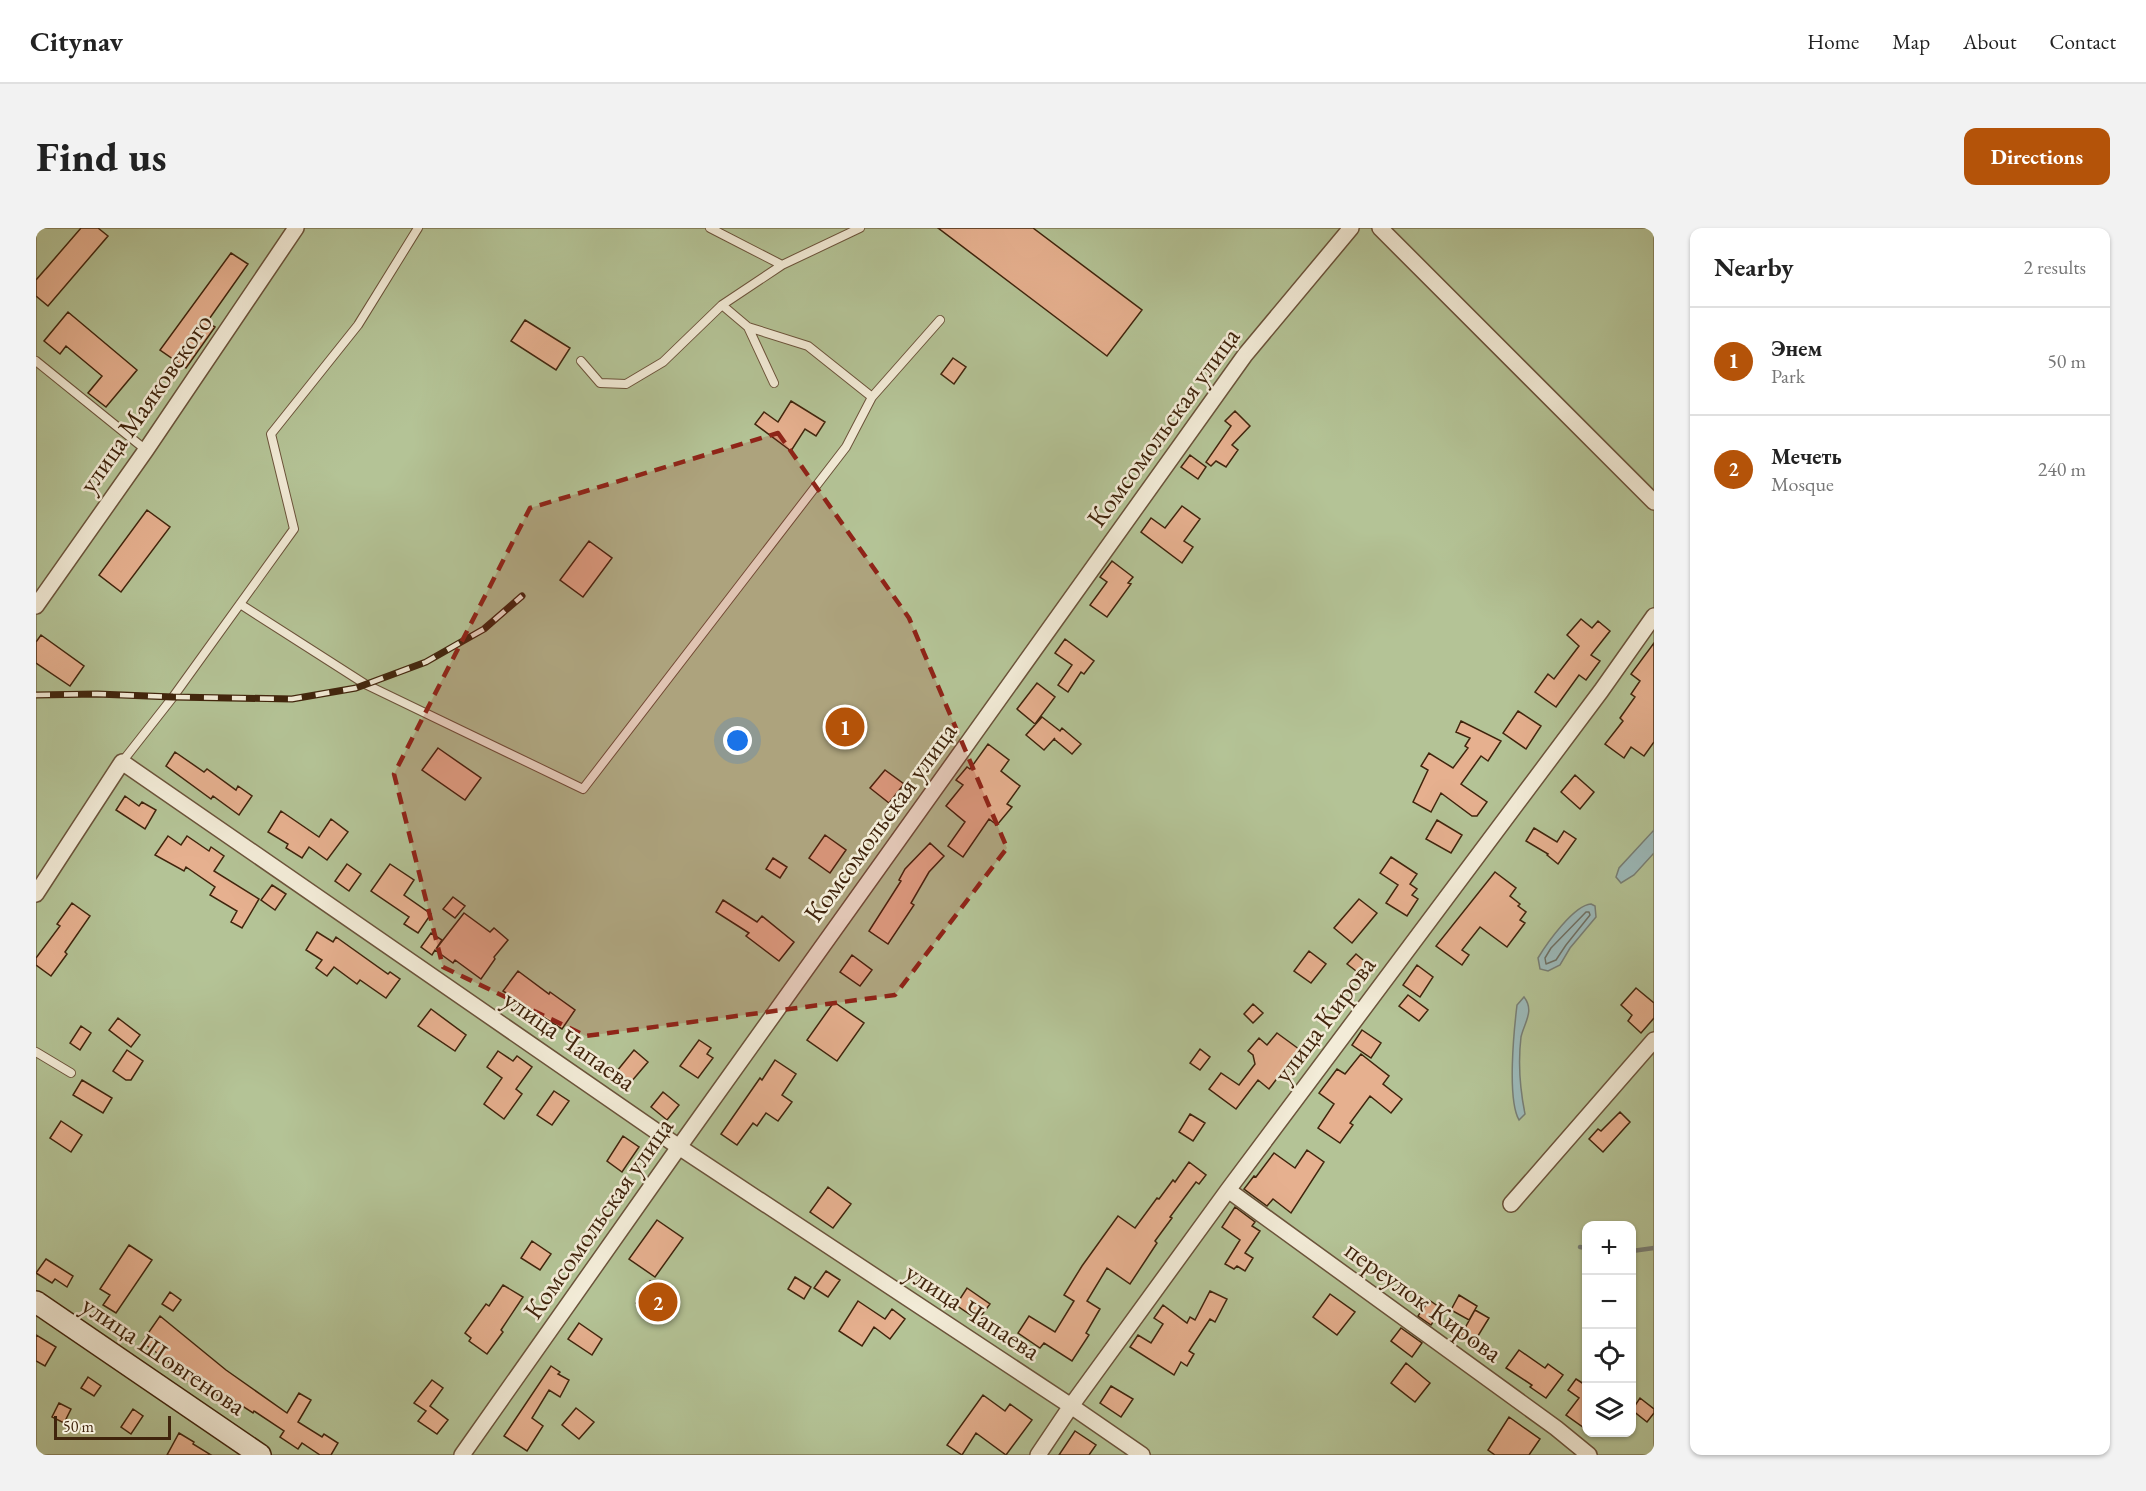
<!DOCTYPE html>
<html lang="en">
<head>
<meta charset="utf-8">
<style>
	:root { --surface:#fff; --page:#f2f2f2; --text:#222; --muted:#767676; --line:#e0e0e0; --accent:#b45309 }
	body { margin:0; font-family:"EB Garamond",serif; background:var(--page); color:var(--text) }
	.controls { position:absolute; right:18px; bottom:18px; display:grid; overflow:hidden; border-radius:12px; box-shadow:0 2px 4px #0004 }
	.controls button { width:54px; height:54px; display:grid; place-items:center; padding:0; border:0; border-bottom:2px solid var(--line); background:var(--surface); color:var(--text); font:30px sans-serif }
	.scale { position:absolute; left:18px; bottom:15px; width:117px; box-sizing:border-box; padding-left:6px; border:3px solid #40240c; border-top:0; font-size:16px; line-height:21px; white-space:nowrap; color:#40240c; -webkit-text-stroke:4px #f3ecd8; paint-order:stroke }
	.you { position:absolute; left:702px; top:513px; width:21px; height:21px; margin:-15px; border:4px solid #fff; border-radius:50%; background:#1a73e8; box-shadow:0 0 0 9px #1a73e833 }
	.badge { display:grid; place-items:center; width:39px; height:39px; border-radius:50%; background:var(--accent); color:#fff; font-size:20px; font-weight:700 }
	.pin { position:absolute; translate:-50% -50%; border:3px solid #fff; box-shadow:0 2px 6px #0006 }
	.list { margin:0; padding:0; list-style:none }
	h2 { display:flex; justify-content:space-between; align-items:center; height:78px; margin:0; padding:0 24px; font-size:26px }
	h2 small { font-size:20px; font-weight:400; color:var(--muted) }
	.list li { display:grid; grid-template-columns:39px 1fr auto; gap:18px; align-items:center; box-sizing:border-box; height:108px; padding:0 24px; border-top:2px solid var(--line) }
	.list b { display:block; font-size:22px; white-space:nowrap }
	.list p { margin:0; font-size:20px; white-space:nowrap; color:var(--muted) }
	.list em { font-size:20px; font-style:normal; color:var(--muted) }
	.icon { flex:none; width:33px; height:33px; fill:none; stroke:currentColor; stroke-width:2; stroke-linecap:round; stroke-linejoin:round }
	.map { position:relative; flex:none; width:1618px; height:1227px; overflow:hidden; border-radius:12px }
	header { display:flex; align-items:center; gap:36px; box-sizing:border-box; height:84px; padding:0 30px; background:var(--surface); border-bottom:2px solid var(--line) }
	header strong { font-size:28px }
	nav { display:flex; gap:33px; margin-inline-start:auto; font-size:21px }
	.intro { display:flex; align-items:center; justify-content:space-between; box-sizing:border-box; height:144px; padding:0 36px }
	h1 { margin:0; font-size:42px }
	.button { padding:15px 27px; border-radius:12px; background:var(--accent); color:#fff; font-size:21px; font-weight:700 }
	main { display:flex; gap:36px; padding:0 36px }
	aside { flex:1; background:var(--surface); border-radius:12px; box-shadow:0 2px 4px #0004 }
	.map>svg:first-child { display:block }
	.green { fill:#b4c396; stroke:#7a7451; stroke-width:1.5; fill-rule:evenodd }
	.water { fill:#9cbbbc; stroke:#777f76; stroke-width:1.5 }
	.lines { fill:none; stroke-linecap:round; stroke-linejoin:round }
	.shore { stroke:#6e7064; stroke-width:1.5 }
	.stream { stroke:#777f76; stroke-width:4.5 }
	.building { fill:#e6b08f; stroke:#40240c; stroke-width:1.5 }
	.lane-casing { stroke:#6b533a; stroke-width:10 }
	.street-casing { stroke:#6b533a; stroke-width:18 }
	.secondary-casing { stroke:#40240c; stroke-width:24 }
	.lane { stroke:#f3ecd8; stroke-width:8 }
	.street { stroke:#f3ecd8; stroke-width:15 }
	.secondary { stroke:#f3ecd8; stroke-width:21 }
	.rail-casing { stroke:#40240c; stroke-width:7 }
	.rail { stroke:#f3ecd8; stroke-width:4.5; stroke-dasharray:14; stroke-linecap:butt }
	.marked { fill:#8f2418; fill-opacity:0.2; stroke:#8f2418; stroke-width:4.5; stroke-dasharray:12 8; stroke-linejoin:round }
	.labels { text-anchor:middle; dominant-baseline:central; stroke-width:5; stroke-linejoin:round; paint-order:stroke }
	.street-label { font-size:27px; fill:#40240c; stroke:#f3ecd8 }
</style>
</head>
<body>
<header>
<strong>Citynav</strong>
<nav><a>Home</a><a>Map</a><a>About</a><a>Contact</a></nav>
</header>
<div class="intro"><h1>Find us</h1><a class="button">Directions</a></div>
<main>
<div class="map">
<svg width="1618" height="1227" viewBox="0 0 1618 1227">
	<rect width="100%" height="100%" fill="#ece1c3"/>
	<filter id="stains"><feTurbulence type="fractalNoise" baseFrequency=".00333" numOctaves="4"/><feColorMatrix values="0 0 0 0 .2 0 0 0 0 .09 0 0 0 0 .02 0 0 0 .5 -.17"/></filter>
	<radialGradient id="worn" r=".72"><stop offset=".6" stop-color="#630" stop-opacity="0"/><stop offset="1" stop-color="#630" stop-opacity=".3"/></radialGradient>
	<path class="green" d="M0 0H1618V1227H0ZM1550 998H1596V1204H1550Z"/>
	<path class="water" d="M1618 602V625L1598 647 1585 655 1580 649 1583 640Z
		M1555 676 1559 678 1560 689 1534 720 1524 737 1512 743 1504 741 1502 730C1511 715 1538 677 1555 676Z
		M1488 769C1499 783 1488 795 1485 809 1482 834 1484 861 1489 886L1483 892C1471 871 1478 802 1481 777Z"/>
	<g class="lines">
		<path class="shore" d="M1550 684H1553L1554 687 1530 717 1520 732 1510 736 1509 730 1515 720Z"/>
		<path class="stream" d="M1544 1019 1550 1020
			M1596 1023 1618 1020"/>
	</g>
	<path class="building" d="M45 0H62L72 8 12 78 0 68V52Z
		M902 0H997L1106 82 1071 128Z
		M195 25 212 36 171 94 179 99 150 140 124 122Z
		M32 84 101 142 70 179 52 165 66 148 30 118 24 126 8 113Z
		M489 92 534 120 520 142 475 113Z
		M917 130 930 139 918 156 905 146Z
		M755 173 789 194 780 208 769 201 755 223 719 196 728 184 742 194Z
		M1199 183 1214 198 1196 217 1202 222 1190 239 1180 233 1175 238 1170 234 1195 198 1189 193Z
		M1154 227 1170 239 1162 251 1145 239Z
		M1146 278 1164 291 1148 313 1157 319 1146 335 1105 304 1115 290 1129 300Z
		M111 282 134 299 85 364 63 347Z
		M553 313 576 330 547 369 524 352Z
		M1076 333 1097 349 1092 355 1095 356 1071 389 1054 377 1071 354 1064 349Z
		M1545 391 1556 400 1562 393 1574 403 1555 427 1564 433 1550 452 1543 447 1520 479 1499 464 1512 446 1518 451 1543 418 1531 407Z
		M5 407 48 438 34 458 0 435V414Z
		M1029 411 1058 433 1048 446 1045 444 1032 464 1022 457 1036 437 1019 425Z
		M1618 415V514L1608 528 1595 519 1588 530 1569 516 1587 493 1584 490 1599 469 1595 466 1604 453 1595 446Z
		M1001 455 1019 469 999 496 981 481Z
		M1482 483 1505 498 1490 521 1467 505Z
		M1006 489 1024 503 1026 500 1045 516 1036 526 1018 511 1019 510 1008 522 990 507Z
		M1425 493 1465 513 1452 533 1445 528 1425 556 1451 574 1441 588H1436L1405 565 1395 584 1377 574 1392 542 1385 538 1393 525 1417 540 1432 520 1429 518 1434 510 1420 504Z
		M952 516 973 532 965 543 984 558 971 576 976 579 961 597 953 591 927 629 912 618 929 594 910 578 927 557 920 552 931 539 934 541Z
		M402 520 445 550 429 572 386 542Z
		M139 524 168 544 171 541 200 562 202 558 216 568 203 587 177 568 175 571 130 538Z
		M849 542 868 556 853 575 834 560Z
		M1539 547 1558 564 1544 581 1525 564Z
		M89 568 103 578 106 574 120 582 109 601 80 582Z
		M245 583 283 609 295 591 312 604 291 632 273 619 266 630 250 620 252 616 232 604Z
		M1401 592 1426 607 1415 625 1390 611Z
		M1498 600 1521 614 1528 603 1540 611 1522 636 1511 627 1512 626 1490 613Z
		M789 607 810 622 794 645 773 630Z
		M132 608 145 617 151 608 173 623 175 619 188 628 178 643 223 671 206 700 195 694 201 683 174 667 179 659 150 639 148 643 119 627Z
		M894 615 908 628 893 644 875 675 878 677 852 716 833 703 865 653 863 652 869 641Z
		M1355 629 1381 646 1374 656 1381 661 1376 667 1382 671 1371 688 1350 675 1362 657 1344 645Z
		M737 630 751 639 744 650 730 641Z
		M311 636 325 646 313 663 299 653Z
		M354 636 378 652 368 667 395 686 382 705 368 696 373 689 335 663Z
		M1459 644 1480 660 1474 668 1484 676 1482 678 1490 684 1484 692 1489 695 1471 719 1444 699 1426 722 1433 727 1426 737 1400 718Z
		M236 657 250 666 239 682 225 672Z
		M417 669 429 678 419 690 407 681Z
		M1323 671 1341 685 1316 715 1298 700Z
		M687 672 721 694 726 688 758 714 743 733 710 708 713 705 680 684Z
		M36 675 54 688 29 724 31 726 15 748 0 737V730L24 698 21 696Z
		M428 685 454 704 458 700 472 712 458 729 459 731 445 751 419 732 417 735 399 722 396 727 385 719 395 705 406 712 400 721Z
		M281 704 297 714 300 709 352 746 354 744 364 751 350 770 324 752 321 756 298 739 291 748 280 740 286 732 270 722Z
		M1273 723 1290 736 1275 755 1258 743Z
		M1320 726 1332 736 1324 746 1311 736Z
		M816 727 836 742 824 758 804 744Z
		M1381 737 1397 749 1384 769 1367 757Z
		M482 743 513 766 514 764 539 782 526 801 467 763Z
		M1600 760 1618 775V790L1605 805 1592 793 1596 787 1585 777Z
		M1372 767 1392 782 1383 793 1363 778Z
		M798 774 828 795 801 833 771 812Z
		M1217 776 1227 785 1217 795 1208 786Z
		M395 781 430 807 419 823 382 798Z
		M82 790 104 807 95 819 73 802Z
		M45 798 55 805 44 822 34 815Z
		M1326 802 1345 815 1335 830 1316 817Z
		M1241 805 1267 824 1257 834 1255 832 1233 861 1222 852 1200 881 1173 861 1185 845 1203 857 1219 836 1217 827 1212 823 1223 810 1231 817Z
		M663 812 675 820 671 826 677 830 662 850 644 838Z
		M1164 821 1174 829 1164 842 1154 835Z
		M91 822 107 833 95 852H90L77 843Z
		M598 822 612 834 595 854 581 843Z
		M462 823 477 833 481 828 496 839 480 861 486 866 468 891 448 876 466 850 451 839Z
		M1325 826 1353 848 1347 856 1366 871 1355 885 1334 868 1314 895 1317 897 1304 915 1282 900 1298 876 1283 865 1301 841 1309 846Z
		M739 832 760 846 746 867 756 874 742 893 730 885 721 898 717 895 701 917 685 906 724 850 726 852Z
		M46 852 76 870 67 885 37 867Z
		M518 863 533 873 516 897 501 887Z
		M627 864 643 877 631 892 615 879Z
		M1584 884 1594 894 1567 924 1553 911 1562 901 1565 903Z
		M1154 886 1169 895 1157 913 1143 904Z
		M25 893 46 907 35 924 14 910Z
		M587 908 603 919 586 944 571 933Z
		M1271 922 1288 934 1255 985 1237 971 1231 978 1208 961 1218 948 1220 949 1238 925 1259 940Z
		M1153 934 1170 947 1163 956 1160 954 1134 989 1136 990 1119 1013 1121 1015 1094 1056 1071 1040 1051 1073 1064 1081 1050 1105 1053 1107 1036 1133 1008 1115 1004 1120 982 1105 993 1088 1019 1104 1038 1073 1028 1067 1046 1038 1082 988 1099 1000 1121 970 1123 971 1137 952 1139 954Z
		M792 959 815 976 797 1000 774 984Z
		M1199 979 1219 994 1216 998 1224 1003 1209 1025 1217 1030 1209 1043 1201 1038 1198 1041 1189 1036 1204 1012 1186 999Z
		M621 992 647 1010 619 1049 593 1031Z
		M496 1013 515 1026 504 1042 485 1030Z
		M93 1017 116 1032 80 1085 67 1077 74 1067 64 1061Z
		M10 1031 37 1048 31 1059 19 1051 16 1055 0 1045Z
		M790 1043 804 1052 792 1069 778 1060Z
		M759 1049 775 1059 768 1071 752 1061Z
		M614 1053 643 1072 629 1094 600 1075Z
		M467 1057 487 1069 465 1102 467 1104 451 1126 433 1113 435 1110 429 1105 450 1076 453 1078Z
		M931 1060 954 1076 942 1092 920 1077Z
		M1174 1063 1191 1071 1179 1094 1174 1091 1153 1123 1158 1126 1151 1138 1145 1134 1138 1147 1094 1119 1102 1107 1115 1115 1127 1096 1118 1090 1127 1077 1151 1095 1154 1089 1159 1092Z
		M134 1064 145 1072 137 1083 126 1076Z
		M1294 1066 1319 1084 1301 1107 1277 1089Z
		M1423 1067 1441 1078 1433 1092 1415 1082Z
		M1393 1072 1406 1081 1395 1097 1382 1088Z
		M822 1073 849 1091 856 1081 869 1091 854 1111 838 1099 826 1118 803 1103Z
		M1439 1082 1453 1090 1437 1116 1424 1109Z
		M124 1088 190 1142 251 1185 263 1165 275 1172 262 1194 286 1209 288 1206 302 1215 295 1227H284L266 1215 262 1221 244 1209 248 1203 218 1183 217 1185 188 1166 185 1170 170 1158 166 1164 148 1150 149 1148 128 1130 106 1114Z
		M543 1095 566 1111 556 1127 532 1111Z
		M1365 1100 1386 1115 1376 1129 1355 1113Z
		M0 1107 20 1119 9 1138 0 1133Z
		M1483 1122 1509 1140 1512 1136 1527 1147 1510 1170 1494 1159 1496 1157 1470 1140Z
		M1370 1135 1394 1155 1379 1174 1355 1155Z
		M515 1138 524 1144 522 1146 533 1152 524 1169 513 1162 496 1190 507 1198 491 1223 468 1208Z
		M52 1149 65 1158 58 1168 45 1160Z
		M1540 1151 1551 1158V1202L1530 1187 1543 1170 1532 1162Z
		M396 1152 407 1160 394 1178 412 1192 401 1206 382 1193 390 1183 378 1175Z
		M1075 1158 1097 1171 1085 1189 1064 1175Z
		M947 1167 969 1183 974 1176 996 1192 970 1227 940 1205 926 1227 911 1217Z
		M1604 1170 1618 1181V1185L1611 1194 1596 1182Z
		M23 1175 35 1181 28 1195 16 1189Z
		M540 1180 558 1194 543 1211 526 1197Z
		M97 1181 107 1188 95 1206 85 1199Z
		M1473 1189 1504 1211 1493 1227H1459L1452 1222Z
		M1039 1203 1060 1217 1053 1227H1023Z
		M143 1205 158 1214 157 1216 175 1227H131Z"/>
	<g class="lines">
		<defs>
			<path id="lane" d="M674 0 746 37 824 0
				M686 77 712 99 772 118 836 169 904 92
				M712 99 738 155
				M0 133 110 222
				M545 133 564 155 590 156 627 134 686 77 746 37
				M204 376 329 456 547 561 810 219 836 169
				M86 534 137 469 258 301 235 206 322 97 382 0
				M0 824 35 845"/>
			<path id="street" d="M1344 0 1618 274
				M0 378 110 222 260 0
				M0 666 86 534 643 919 1035 1178 1106 1227
				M1192 962 1520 1200 1553 1227
				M1475 976 1618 812
				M426 1227 643 919 1209 127 1315 0
				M1002 1227 1035 1178 1192 962 1565 463 1618 388"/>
			<path id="secondary" d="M0 1074 224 1227"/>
		</defs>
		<use href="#lane" class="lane-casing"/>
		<use href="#street" class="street-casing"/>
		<use href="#secondary" class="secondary-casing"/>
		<use href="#lane" class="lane"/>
		<use href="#street" class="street"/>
		<use href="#secondary" class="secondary"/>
		<defs>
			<path id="rail" d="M0 467 61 466 137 469 256 471 320 460 390 434 448 401 486 368"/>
		</defs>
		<use href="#rail" class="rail-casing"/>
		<use href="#rail" class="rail"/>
	</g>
	<path class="marked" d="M742 205 873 390 971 620 859 767 550 808 407 739 358 546 494 280Z"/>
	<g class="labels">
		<g class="street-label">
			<text transform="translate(109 175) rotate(-55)">улица Маяковского</text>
			<text transform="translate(1127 199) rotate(-54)">Комсомольская улица</text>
			<text transform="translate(844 594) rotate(-54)">Комсомольская улица</text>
			<text transform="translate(1288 791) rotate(-53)">улица Кирова</text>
			<text transform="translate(534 812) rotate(35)">улица Чапаева</text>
			<text transform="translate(562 990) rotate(-55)">Комсомольская улица</text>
			<text transform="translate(1388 1073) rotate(36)">переулок Кирова</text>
			<text transform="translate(937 1083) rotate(33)">улица Чапаева</text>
			<text transform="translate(128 1127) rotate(34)">улица Шовгенова</text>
		</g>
	</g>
	<rect width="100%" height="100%" filter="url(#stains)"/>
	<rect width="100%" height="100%" fill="url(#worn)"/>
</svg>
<div class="controls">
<button>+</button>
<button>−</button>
<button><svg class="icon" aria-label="locate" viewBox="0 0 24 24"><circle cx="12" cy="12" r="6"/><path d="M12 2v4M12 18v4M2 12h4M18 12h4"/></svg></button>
<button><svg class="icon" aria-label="layers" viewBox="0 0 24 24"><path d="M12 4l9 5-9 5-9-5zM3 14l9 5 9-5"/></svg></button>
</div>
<div class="scale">50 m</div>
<div class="you"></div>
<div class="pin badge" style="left:809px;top:499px">1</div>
<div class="pin badge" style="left:622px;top:1074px">2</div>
</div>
<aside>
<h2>Nearby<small>2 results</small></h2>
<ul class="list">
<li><span class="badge">1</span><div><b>Энем</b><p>Park</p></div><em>50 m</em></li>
<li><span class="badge">2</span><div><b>Мечеть</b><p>Mosque</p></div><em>240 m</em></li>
</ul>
</aside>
</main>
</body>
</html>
